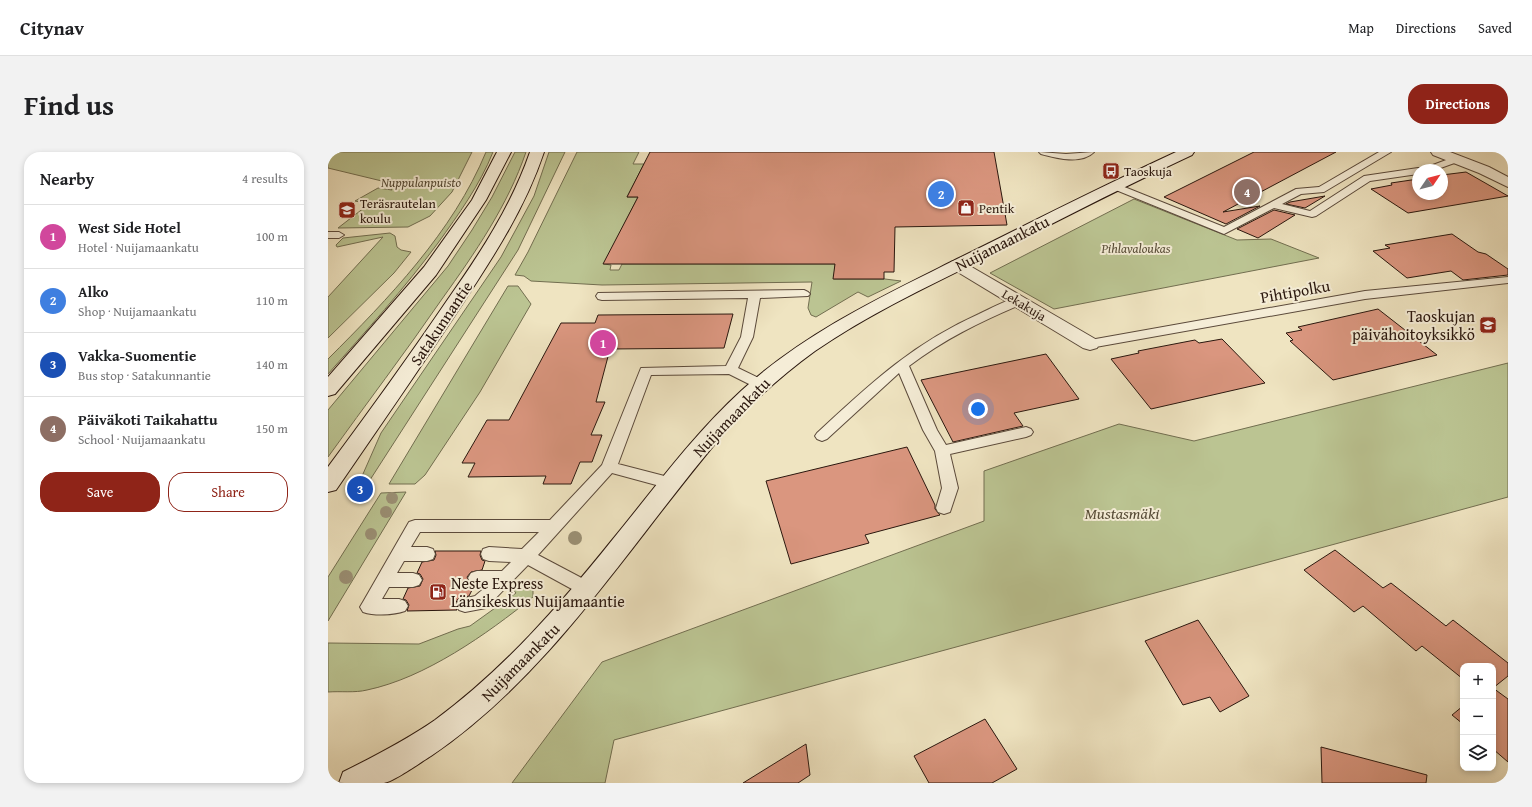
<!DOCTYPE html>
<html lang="en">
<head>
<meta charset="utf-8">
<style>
	:root { --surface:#fff; --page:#f2f2f2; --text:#202124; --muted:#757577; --line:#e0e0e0; --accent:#8f2418 }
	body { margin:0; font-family:"Gentium Book Plus",serif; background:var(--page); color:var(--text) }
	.controls { position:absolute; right:12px; bottom:12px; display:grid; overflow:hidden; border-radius:8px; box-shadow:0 2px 6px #0003 }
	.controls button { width:36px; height:36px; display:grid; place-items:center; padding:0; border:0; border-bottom:1px solid var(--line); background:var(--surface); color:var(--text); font:20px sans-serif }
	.compass { position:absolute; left:1084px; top:12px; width:36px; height:36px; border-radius:50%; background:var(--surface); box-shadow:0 2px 6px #0003; rotate:55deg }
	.you { position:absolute; left:650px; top:257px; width:14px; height:14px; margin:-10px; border:3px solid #fff; border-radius:50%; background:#1a73e8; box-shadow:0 0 0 6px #1a73e833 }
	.badge { display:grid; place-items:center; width:26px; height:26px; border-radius:50%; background:var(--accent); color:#fff; font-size:13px; font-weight:700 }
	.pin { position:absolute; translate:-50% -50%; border:2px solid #fff; box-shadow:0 1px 4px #0006 }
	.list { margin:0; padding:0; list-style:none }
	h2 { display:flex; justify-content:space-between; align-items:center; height:52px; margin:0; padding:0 16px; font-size:17px }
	h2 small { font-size:13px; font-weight:400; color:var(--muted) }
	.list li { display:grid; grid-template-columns:26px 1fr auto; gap:12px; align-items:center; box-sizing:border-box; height:64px; padding:0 16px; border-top:1px solid var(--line) }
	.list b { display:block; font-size:15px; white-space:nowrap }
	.list p { margin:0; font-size:13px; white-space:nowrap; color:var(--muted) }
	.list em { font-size:13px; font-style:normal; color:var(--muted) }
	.actions { display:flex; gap:8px; padding:12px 16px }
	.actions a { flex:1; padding:9px 0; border:1px solid var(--accent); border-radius:16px; text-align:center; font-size:14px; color:var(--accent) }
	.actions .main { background:var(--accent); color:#fff }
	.icon { flex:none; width:22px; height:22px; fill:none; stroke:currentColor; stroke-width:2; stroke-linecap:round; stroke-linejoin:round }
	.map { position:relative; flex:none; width:1180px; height:631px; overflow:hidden; border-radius:16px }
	header { display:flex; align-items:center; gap:24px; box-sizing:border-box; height:56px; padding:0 20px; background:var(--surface); border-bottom:1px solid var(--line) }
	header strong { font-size:19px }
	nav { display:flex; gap:22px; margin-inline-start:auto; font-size:14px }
	.intro { display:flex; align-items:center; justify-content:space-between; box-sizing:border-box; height:96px; padding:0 24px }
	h1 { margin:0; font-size:28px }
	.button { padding:10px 18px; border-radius:16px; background:var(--accent); color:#fff; font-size:14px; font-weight:700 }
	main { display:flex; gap:24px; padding:0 24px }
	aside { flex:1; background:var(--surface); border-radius:16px; box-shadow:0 2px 6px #0003 }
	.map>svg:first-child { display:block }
	.green { fill:#bbc492; stroke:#726e50 }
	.building { fill:#da967f; stroke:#2a170e }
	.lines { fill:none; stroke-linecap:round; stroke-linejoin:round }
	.lane-casing { stroke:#5b4a3b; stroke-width:2 }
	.street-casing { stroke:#5b4a3b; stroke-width:2 }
	.secondary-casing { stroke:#2a170e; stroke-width:2 }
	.lane { fill:#f5edd7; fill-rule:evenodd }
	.street { fill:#f5edd7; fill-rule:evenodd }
	.secondary { fill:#f5edd7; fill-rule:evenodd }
	.tree { fill:#9b9075 }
	.labels { text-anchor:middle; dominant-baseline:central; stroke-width:4; stroke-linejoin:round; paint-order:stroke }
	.far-poi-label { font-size:13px; fill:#2a170e; stroke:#f5edd7; text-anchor:start }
	.far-park-label { font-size:13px; font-style:italic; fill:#564b36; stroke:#f5edd7 }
	.far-street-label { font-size:13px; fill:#2a170e; stroke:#f5edd7 }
	.street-label { font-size:16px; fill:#2a170e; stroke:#f5edd7 }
	.poi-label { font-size:16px; fill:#2a170e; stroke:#f5edd7; text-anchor:end }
	.park-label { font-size:16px; font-style:italic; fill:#564b36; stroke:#f5edd7 }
</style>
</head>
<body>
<header>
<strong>Citynav</strong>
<nav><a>Map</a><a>Directions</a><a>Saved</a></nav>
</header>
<div class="intro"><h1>Find us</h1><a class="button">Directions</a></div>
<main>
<aside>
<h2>Nearby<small>4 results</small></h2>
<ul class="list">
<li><span class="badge" style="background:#d1479c">1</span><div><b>West Side Hotel</b><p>Hotel · Nuijamaankatu</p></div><em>100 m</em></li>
<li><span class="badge" style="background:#3f7fe0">2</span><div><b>Alko</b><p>Shop · Nuijamaankatu</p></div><em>110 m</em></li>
<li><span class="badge" style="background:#1a4fb4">3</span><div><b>Vakka-Suomentie</b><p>Bus stop · Satakunnantie</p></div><em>140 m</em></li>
<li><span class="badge" style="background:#8d6e63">4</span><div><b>Päiväkoti Taikahattu</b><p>School · Nuijamaankatu</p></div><em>150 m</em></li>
</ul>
<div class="actions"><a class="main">Save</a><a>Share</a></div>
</aside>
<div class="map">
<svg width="1180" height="631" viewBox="0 0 1180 631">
	<rect width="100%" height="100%" fill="#efe4c1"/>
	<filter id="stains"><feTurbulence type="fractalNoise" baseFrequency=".005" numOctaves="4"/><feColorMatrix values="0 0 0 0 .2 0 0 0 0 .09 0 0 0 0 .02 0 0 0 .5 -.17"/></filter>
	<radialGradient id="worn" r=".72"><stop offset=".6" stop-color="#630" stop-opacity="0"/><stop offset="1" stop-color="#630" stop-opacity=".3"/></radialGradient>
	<path class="green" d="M0 0H144L124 40 102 64 80 75 10 76 41 52 27 49 50 36 64 38 58 30 0 16Z
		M158 0H165C152 33 130 63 110 91 76 137 38 179 0 222V207C60 147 125 80 158 0Z
		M187 0H198C180 53 147 101 114 147 77 201 38 252 0 305V258L120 114 144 78 164 45Z
		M221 0H237L190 98 40 331H31L53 281 173 105 206 44Z
		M249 0H311L305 12H316L299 45H310L276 112 283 113 282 118H291L294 112H507L506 127H557L573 129 540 145 530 140 488 165 483 163 480 156 484 130 274 133 203 129 196 124 187 123 200 100Z
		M806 47 909 88 943 87 991 106 726 157 662 121Z
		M62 81 67 84 69 95 73 98 83 100 66 121 0 186V145L55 85 9 95 8 93 15 86Z
		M180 134H190L203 152 152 240 97 323 87 332H61Z
		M1180 211V345L286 588 277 631H184L274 510 656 369V319L791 272 866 289Z
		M78 340 0 469V425L53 341Z
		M188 433H196L205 438V445C159 482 97 526 39 538 27 541 13 539 0 540V491L91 492 130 477 142 474 188 441 184 436Z"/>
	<path class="building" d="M322 0H666L679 73 567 75 566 120H556V127H505L507 112H275L310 45H299Z
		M926 0H1008L895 60 932 54 898 72 836 45Z
		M1138 20 1180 44 1080 61 1043 37 1064 33 1063 31 1090 27V42H1114V23Z
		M997 44 977 56 958 52 962 50Z
		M946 58 967 63 930 86 909 77Z
		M1124 82 1150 100 1158 102 1180 117V123L1135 128 1123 119 1079 126 1045 99 1062 96 1057 93Z
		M1050 157 1109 203 1005 228 962 189 965 188 958 181 974 178 970 175Z
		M405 162 396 196 282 197 268 250H277L263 283H274L264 310H252L243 332H215L218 324 140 325 147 311H134L159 268H181L233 171H267L270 163Z
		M894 187 937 231 823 257 783 207 811 201 810 199 867 188 871 191Z
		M718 202 751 247 686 261 695 274 625 290 593 228Z
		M579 295 607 353V357L612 363 537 383 541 391 463 412 438 329Z
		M1007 398 1055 436 1063 431 1118 474 1125 468 1180 511V524L1165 536 1180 547V610L1165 597V514H1135V527L1094 494 1088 499 1035 454 1026 460 976 418Z
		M107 399H153L152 403 154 408 157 409 154 418 143 420 139 425 142 432 146 434 141 444 130 447 127 452 129 458 79 459 81 453 78 448 75 447 80 436 92 434 95 427 92 422 89 421 94 410 106 408 108 403Z
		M870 468 921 544 892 560 882 545 855 553 817 489Z
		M1135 554V572L1124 563Z
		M657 567 689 617 664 631H601L586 604Z
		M478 592 482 623 470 631H415Z
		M993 595 1099 623 1098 631H994Z"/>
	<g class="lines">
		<defs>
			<path id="lane" d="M711 0 738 2 766 0C753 13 728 6 713 2Z
				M1051 0H1063L996 40 973 42 954 52 982 59 1036 24 1090 16 1094 17 1129 4 1134 7 1132 9 1107 18H1090V22L1042 29 988 64 984 65 946 56 896 82 783 36 781 34 786 31 789 32 896 75 968 37 991 35Z
				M0 80H11L16 83 11 86H0Z
				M1180 125V131L1037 147 762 196 758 195 756 192 758 189 762 188 1037 139Z
				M476 138 480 140 482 142 480 144 432 146 425 185 410 216 437 229 439 232 437 235 432 236 427 235 401 222 323 223 290 312 348 327 351 331 348 335 343 337 284 321 210 403 265 432 268 437 265 442 259 444 253 442 200 413 158 456 137 460 131 458 128 453 131 448 147 444 160 433H149L143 431 140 426 143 421 149 419H174L183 410 161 409 155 407 153 402 155 397 161 395 194 397 211 380H92L83 395H99L105 397 107 402 105 407 99 409H76L69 421H85L91 423 94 428 91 433 85 435H61L54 447H71L77 449 80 454 77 459C65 463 47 464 35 460L32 455 35 450 81 370 87 368H222L274 313 313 216 398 214 413 185 420 146 274 148 270 147 268 144 270 141Z
				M690 145 694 146 696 149 694 152C654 169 616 187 581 214L609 278 618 293 698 275 703 277 705 280 703 283 698 285 622 302 630 336 622 360 616 362 610 360 608 356 614 336 607 299 595 278 571 221 499 287 494 289 489 287 487 284 489 281C542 232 584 192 651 162 663 156 677 149 690 145Z"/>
			<path id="street" d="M1103 0H1122L1161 15 1180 25V35L1151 21 1105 3Z
				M629 108 635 110 769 188 771 192 769 196 762 198 755 196 623 116 621 113 623 110Z"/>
			<path id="secondary" d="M169 0H183L158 48 108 123 7 242 0 244V225L96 115 144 48Z
				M202 0H216C197 57 164 107 131 157 91 218 49 278 8 338L0 340V315C40 261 80 206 118 150 151 103 183 55 202 0Z
				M848 0H866L864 3C793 36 723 72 653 108 597 136 539 163 487 199 454 223 424 250 397 280 302 391 226 520 103 604 93 610 67 629 56 631 43 631 24 631 11 631L15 620C47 604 78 588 107 568 176 517 232 453 285 387 326 337 365 283 413 239 476 181 553 145 629 107 702 71 774 34 848 0Z"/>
		</defs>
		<use href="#lane" class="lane-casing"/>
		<use href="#street" class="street-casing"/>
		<use href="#secondary" class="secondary-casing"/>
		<use href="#lane" class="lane"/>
		<use href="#street" class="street"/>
		<use href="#secondary" class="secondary"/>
	</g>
	<g class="tree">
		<circle cx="64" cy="346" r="6"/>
		<circle cx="58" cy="360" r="6"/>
		<circle cx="43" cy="382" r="6"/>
		<circle cx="247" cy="386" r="7"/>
		<circle cx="18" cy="425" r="7"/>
	</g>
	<defs>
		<symbol id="bus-square" viewBox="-11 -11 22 22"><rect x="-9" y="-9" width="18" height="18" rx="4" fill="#8f2418" stroke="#f5edd7"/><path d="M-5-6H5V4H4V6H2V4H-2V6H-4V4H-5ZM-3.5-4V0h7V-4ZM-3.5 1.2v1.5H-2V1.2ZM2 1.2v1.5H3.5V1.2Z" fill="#fff"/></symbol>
		<symbol id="shop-square" viewBox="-11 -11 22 22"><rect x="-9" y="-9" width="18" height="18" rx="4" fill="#8f2418" stroke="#f5edd7"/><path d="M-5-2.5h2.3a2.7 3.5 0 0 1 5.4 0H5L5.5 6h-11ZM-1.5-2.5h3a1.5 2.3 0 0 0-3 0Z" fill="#fff"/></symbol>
		<symbol id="school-square" viewBox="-11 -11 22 22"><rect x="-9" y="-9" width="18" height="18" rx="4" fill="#8f2418" stroke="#f5edd7"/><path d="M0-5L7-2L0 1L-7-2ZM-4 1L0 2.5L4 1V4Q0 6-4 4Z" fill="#fff"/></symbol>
		<symbol id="fuel-square" viewBox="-11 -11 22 22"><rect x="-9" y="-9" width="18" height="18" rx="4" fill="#8f2418" stroke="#f5edd7"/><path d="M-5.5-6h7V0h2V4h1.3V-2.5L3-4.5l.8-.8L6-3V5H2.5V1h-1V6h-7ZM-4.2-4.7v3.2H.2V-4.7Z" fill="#fff"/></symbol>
	</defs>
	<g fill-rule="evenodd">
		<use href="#bus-square" x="773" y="9" width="20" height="20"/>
		<use href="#shop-square" x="628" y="46" width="20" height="20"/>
		<use href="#school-square" x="9" y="48" width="20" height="20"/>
		<use href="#school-square" x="1150" y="163" width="20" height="20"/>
		<use href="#fuel-square" x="100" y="430" width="20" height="20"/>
	</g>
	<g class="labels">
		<g class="far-poi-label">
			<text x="796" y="19">Taoskuja</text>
			<text x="32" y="51">Teräsrautelan<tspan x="32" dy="15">koulu</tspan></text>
			<text x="651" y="56">Pentik</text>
		</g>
		<g class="far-park-label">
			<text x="93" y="30">Nuppulanpuisto</text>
			<text x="808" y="96">Pihlavaloukas</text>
		</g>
		<g class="far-street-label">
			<text transform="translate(696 153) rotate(31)">Lekakuja</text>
		</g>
		<g class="street-label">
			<text transform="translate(674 91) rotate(-27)">Nuijamaankatu</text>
			<text transform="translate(967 139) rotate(-10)">Pihtipolku</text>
			<text transform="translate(113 171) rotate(-56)">Satakunnantie</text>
			<text transform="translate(403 265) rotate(-46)">Nuijamaankatu</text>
			<text transform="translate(192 510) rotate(-45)">Nuijamaankatu</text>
		</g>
		<g class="poi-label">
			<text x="1147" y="164">Taoskujan<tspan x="1147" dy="18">päivähoitoyksikkö</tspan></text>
			<text x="123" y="431" text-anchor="start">Neste Express<tspan x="123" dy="18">Länsikeskus Nuijamaantie</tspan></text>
		</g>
		<g class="park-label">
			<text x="794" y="361">Mustasmäki</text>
		</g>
	</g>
	<rect width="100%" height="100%" filter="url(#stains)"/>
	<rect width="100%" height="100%" fill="url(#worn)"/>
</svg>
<div class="controls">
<button>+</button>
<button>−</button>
<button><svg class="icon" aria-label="layers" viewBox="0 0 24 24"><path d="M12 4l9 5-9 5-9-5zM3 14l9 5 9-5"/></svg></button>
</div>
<svg class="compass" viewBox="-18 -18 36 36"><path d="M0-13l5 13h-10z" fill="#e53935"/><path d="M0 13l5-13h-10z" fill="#757577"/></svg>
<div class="you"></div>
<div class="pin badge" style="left:275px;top:191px;background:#d1479c">1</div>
<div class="pin badge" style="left:613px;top:42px;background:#3f7fe0">2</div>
<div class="pin badge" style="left:32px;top:337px;background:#1a4fb4">3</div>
<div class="pin badge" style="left:919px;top:40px;background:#8d6e63">4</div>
</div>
</main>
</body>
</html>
